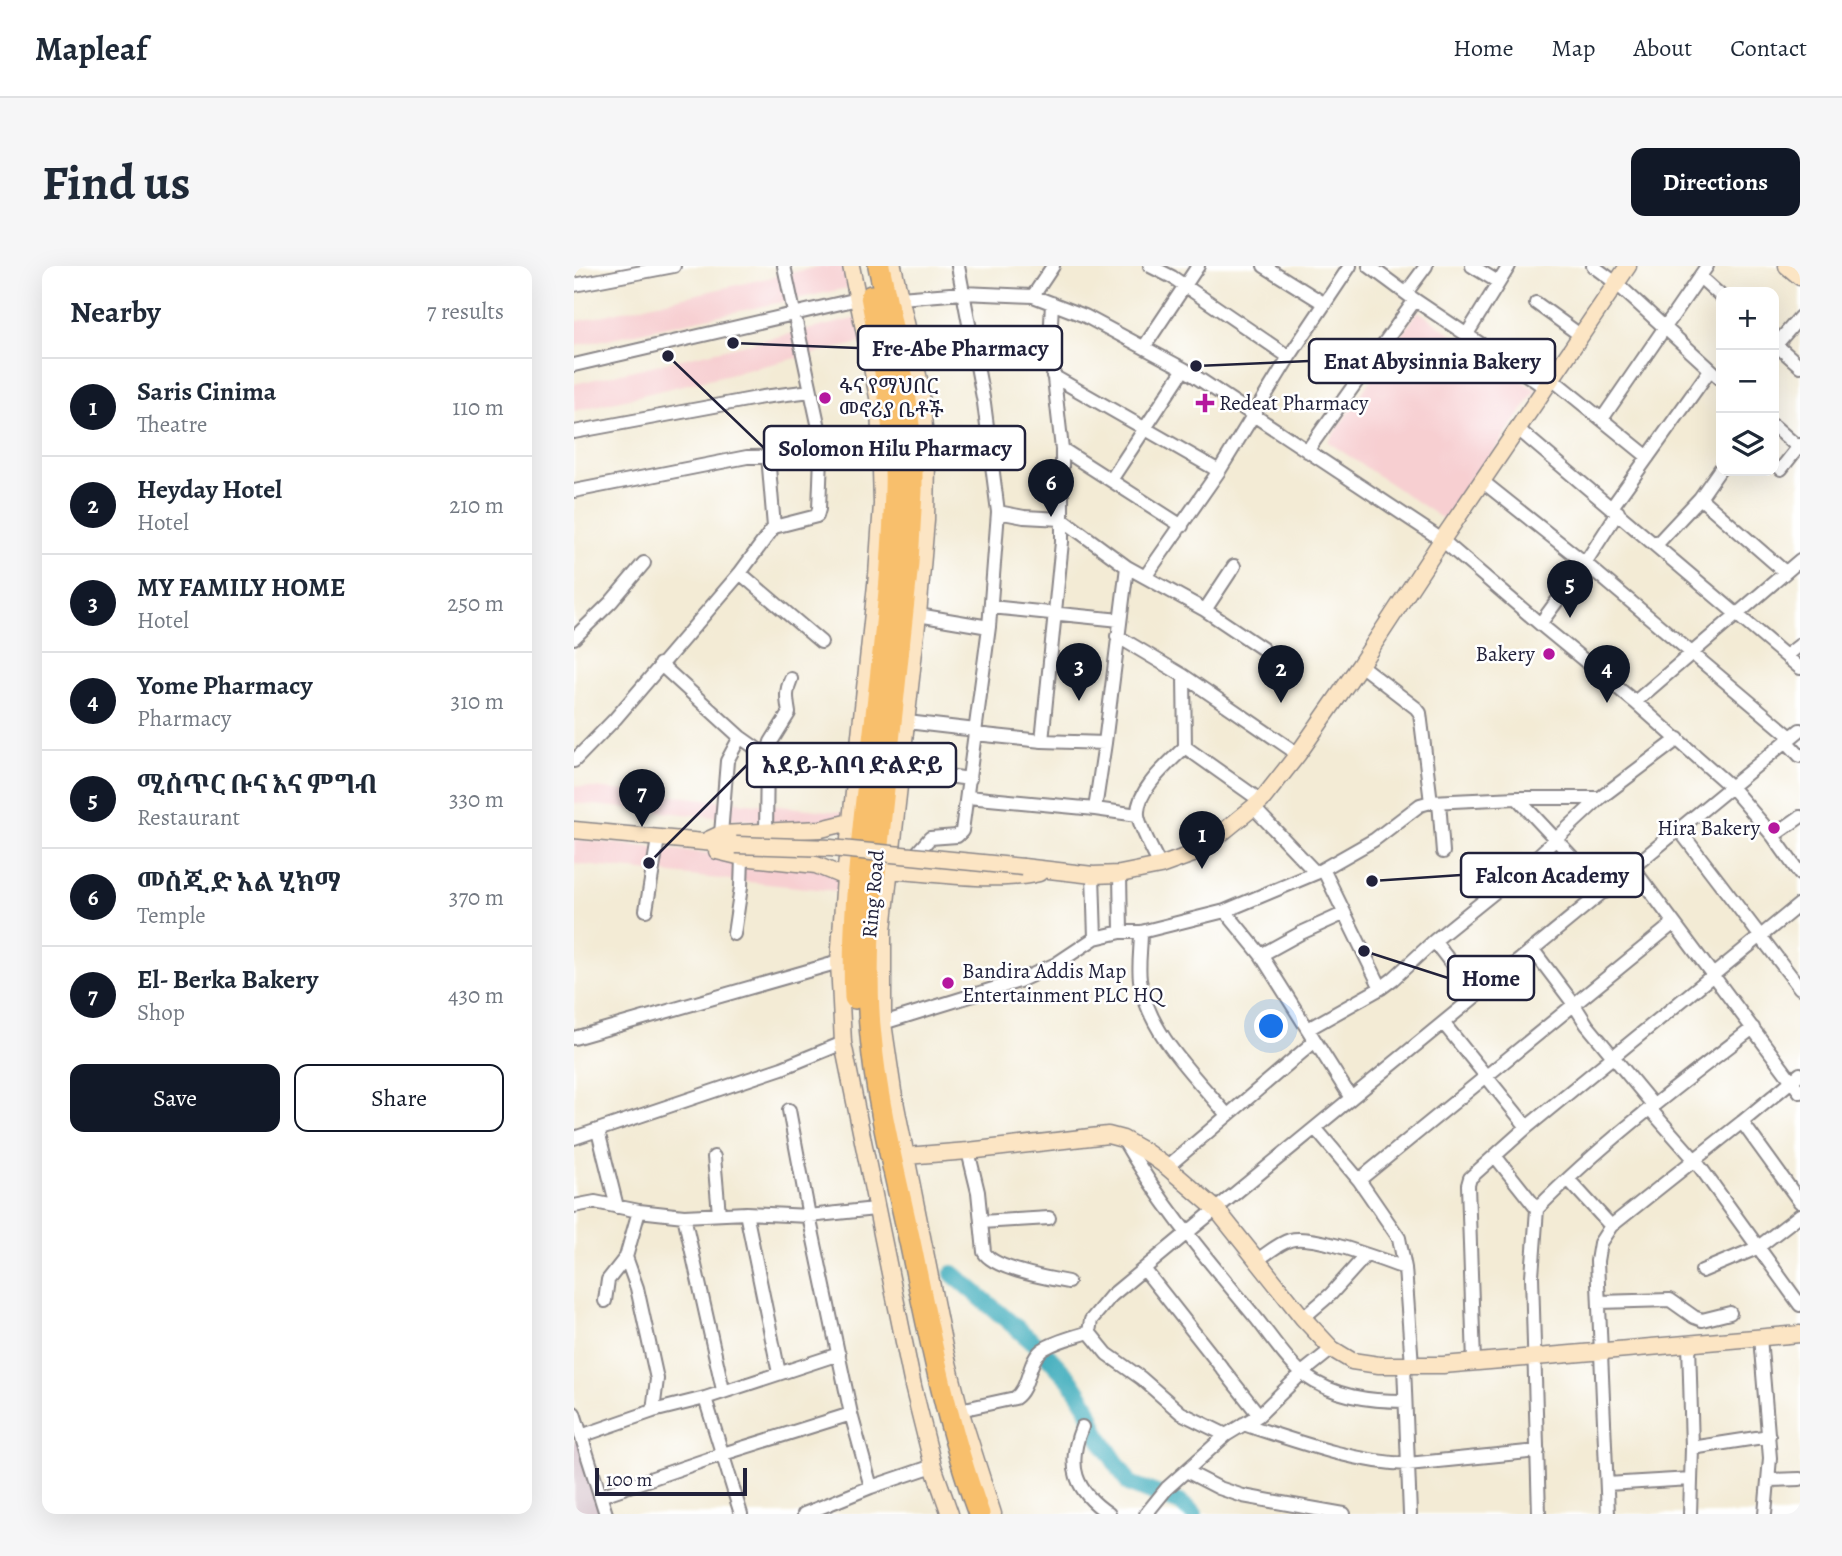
<!DOCTYPE html>
<html lang="en">
<head>
<meta charset="utf-8">
<style>
	:root { --surface:#fff; --page:#f6f6f7; --text:#1f2937; --muted:#747a83; --line:#e0e1e3; --accent:#111827 }
	body { margin:0; font-family:Alegreya,"Noto Serif Ethiopic",serif; background:var(--page); color:var(--text) }
	.controls { position:absolute; right:21px; top:21px; display:grid; overflow:hidden; border-radius:14px; box-shadow:0 7px 28px #0002 }
	.controls button { width:63px; height:63px; display:grid; place-items:center; padding:0; border:0; border-bottom:2px solid var(--line); background:var(--surface); color:var(--text); font:35px sans-serif }
	.scale { position:absolute; left:21px; bottom:18px; width:152px; box-sizing:border-box; padding-left:7px; border:4px solid #22223b; border-top:0; font-size:19px; line-height:24px; white-space:nowrap; color:#22223b; -webkit-text-stroke:5px #fff; paint-order:stroke }
	.you { position:absolute; left:698px; top:761px; width:24px; height:24px; margin:-18px; border:5px solid #fff; border-radius:50%; background:#1a73e8; box-shadow:0 0 0 10px #1a73e833 }
	.badge { display:grid; place-items:center; width:46px; height:46px; border-radius:50%; background:var(--accent); color:#fff; font-size:23px; font-weight:700 }
	.pin { position:absolute; translate:-50% -58px; filter:drop-shadow(0 2px 4px #0008) }
	.pin::after { content:''; position:absolute; top:37px; width:24px; height:21px; background:inherit; clip-path:polygon(0 0,100% 0,50% 100%) }
	.list { margin:0; padding:0; list-style:none }
	h2 { display:flex; justify-content:space-between; align-items:center; height:91px; margin:0; padding:0 28px; font-size:30px }
	h2 small { font-size:23px; font-weight:400; color:var(--muted) }
	.list li { display:grid; grid-template-columns:46px 1fr auto; gap:21px; align-items:center; box-sizing:border-box; height:98px; padding:0 28px; border-top:2px solid var(--line) }
	.list b { display:block; font-size:26px; white-space:nowrap }
	.list p { margin:0; font-size:23px; white-space:nowrap; color:var(--muted) }
	.list em { font-size:23px; font-style:normal; color:var(--muted) }
	.actions { display:flex; gap:14px; padding:21px 28px }
	.actions a { flex:1; padding:16px 0; border:2px solid var(--accent); border-radius:14px; text-align:center; font-size:24px; color:var(--accent) }
	.actions .main { background:var(--accent); color:#fff }
	.icon { flex:none; width:38px; height:38px; fill:none; stroke:currentColor; stroke-width:2; stroke-linecap:round; stroke-linejoin:round }
	.map { position:relative; flex:none; width:1226px; height:1248px; overflow:hidden; border-radius:14px }
	header { display:flex; align-items:center; gap:42px; box-sizing:border-box; height:98px; padding:0 35px; background:var(--surface); border-bottom:2px solid var(--line) }
	header strong { font-size:33px }
	nav { display:flex; gap:38px; margin-inline-start:auto; font-size:24px }
	.intro { display:flex; align-items:center; justify-content:space-between; box-sizing:border-box; height:168px; padding:0 42px }
	h1 { margin:0; font-size:49px }
	.button { padding:18px 32px; border-radius:14px; background:var(--accent); color:#fff; font-size:24px; font-weight:700 }
	main { display:flex; gap:42px; padding:0 42px }
	aside { flex:1; background:var(--surface); border-radius:14px; box-shadow:0 7px 28px #0002 }
	.map>svg:first-child { display:block }
	.built { fill:#f7cfd1 }
	.industrial { fill:#d2bdc6 }
	.lines { fill:none; stroke-linecap:round; stroke-linejoin:round }
	.river { stroke:#3dacbb; stroke-width:18 }
	.street-casing { stroke:#8a8688; stroke-width:16 }
	.secondary-casing { stroke:#8a8688; stroke-width:19 }
	.highway-casing { stroke:#8a8688; stroke-width:24 }
	.street { stroke:#fff; stroke-width:12 }
	.secondary { stroke:#fce5c4; stroke-width:16 }
	.highway { stroke:#f8bf6c; stroke-width:21 }
	.secondary-bridge-casing { stroke:#8a8688; stroke-width:19; stroke-linecap:butt }
	.secondary-bridge { stroke:#fce5c4; stroke-width:16 }
	.poi-dot { fill:#b5179e; stroke:#fff; stroke-width:2.5 }
	.labels { text-anchor:middle; dominant-baseline:central; stroke-width:5; stroke-linejoin:round; paint-order:stroke }
	.poi-label { font-size:21px; fill:#22223b; stroke:#fff; text-anchor:start }
	.street-label { font-size:21px; fill:#22223b; stroke:#fff }
	.leader { fill:none; stroke:#22223b; stroke-width:2.5 }
	.callout-dot { fill:#22223b; stroke:#fff; stroke-width:2.5 }
	.callout { fill:#fff; stroke:#22223b; stroke-width:2.5 }
	.callout-label { font-size:23px; text-anchor:middle; font-weight:bold; fill:#22223b }
</style>
</head>
<body>
<header>
<strong>Mapleaf</strong>
<nav><a>Home</a><a>Map</a><a>About</a><a>Contact</a></nav>
</header>
<div class="intro"><h1>Find us</h1><a class="button">Directions</a></div>
<main>
<aside>
<h2>Nearby<small>7 results</small></h2>
<ul class="list">
<li><span class="badge">1</span><div><b>Saris Cinima</b><p>Theatre</p></div><em>110 m</em></li>
<li><span class="badge">2</span><div><b>Heyday Hotel</b><p>Hotel</p></div><em>210 m</em></li>
<li><span class="badge">3</span><div><b>MY FAMILY HOME</b><p>Hotel</p></div><em>250 m</em></li>
<li><span class="badge">4</span><div><b>Yome Pharmacy</b><p>Pharmacy</p></div><em>310 m</em></li>
<li><span class="badge">5</span><div><b>ሚስጥር ቡና እና ምግብ</b><p>Restaurant</p></div><em>330 m</em></li>
<li><span class="badge">6</span><div><b>መስጂድ አል ሂክማ</b><p>Temple</p></div><em>370 m</em></li>
<li><span class="badge">7</span><div><b>El- Berka Bakery</b><p>Shop</p></div><em>430 m</em></li>
</ul>
<div class="actions"><a class="main">Save</a><a>Share</a></div>
</aside>
<div class="map">
<svg width="1226" height="1248" viewBox="0 0 1226 1248">
	<rect width="100%" height="100%" fill="#fff"/>
	<filter id="ink" filterUnits="userSpaceOnUse"><feTurbulence type="fractalNoise" baseFrequency=".0143" numOctaves="2"/><feDisplacementMap in="SourceGraphic" scale="14" xChannelSelector="R" yChannelSelector="G"/><feConvolveMatrix kernelMatrix="1 2 1 2 8 2 1 2 1" color-interpolation-filters="sRGB"/></filter>
	<filter id="wash" filterUnits="userSpaceOnUse"><feTurbulence type="fractalNoise" baseFrequency=".00686" numOctaves="4" result="noise"/><feDisplacementMap in="SourceGraphic" scale="28" xChannelSelector="R" yChannelSelector="G"/><feGaussianBlur stdDeviation="1.57" result="paint"/><feColorMatrix in="noise" values="0 0 0 0 0 0 0 0 0 0 0 0 0 0 0 0 0 1.4 0 .05"/><feComposite in="paint" operator="in"/></filter>
	<g filter="url(#wash)">
		<rect width="100%" height="100%" fill="#f3ebd5"/>
		<path class="built" d="M247 0H271L274 22 0 80V56Z
			M844 45 962 124 873 256 754 176Z
			M284 52 290 76 0 145V118Z
			M0 520 285 548 281 565 0 537Z
			M0 573 274 602 272 626 0 598Z"/>
		<path class="industrial" d="M8 1173 30 1248H0V1176Z"/>
		<g class="lines">
			<path class="river" d="M379 1008 466 1082 497 1115 512 1138 525 1171 556 1218 606 1237 620 1248"/>
		</g>
	</g>
	<g filter="url(#ink)">
		<g class="lines">
			<defs>
				<path id="street" d="M576 0 598 11 715 91
					M690 0 751 38
					M795 0 841 34 972 122
					M898 0 924 16
					M1019 0 1042 17 1147 113
					M1126 11 1147 30
					M0 19 100 0
					M832 27 852 0
					M459 30 479 0
					M326 32 389 27 459 30 511 50 610 103 868 274 966 358 1061 436 1157 521 1199 570 1226 608
					M962 37 1006 69
					M893 68 935 0
					M1200 77 1226 100
					M570 81 624 0
					M1200 81 1226 51
					M0 99 284 33
					M479 110 645 205
					M978 113 1074 191
					M1028 153 1133 0
					M1200 160 1226 183
					M944 163 1226 402
					M0 166 189 131 237 125
					M488 183 608 260
					M733 185 841 34
					M194 189 200 261
					M1147 202 1126 232 1211 306
					M1207 203 1226 179
					M537 214 610 103
					M908 215 1011 297 1217 471
					M0 225 173 191 247 190
					M1038 241 1136 104
					M1082 279 1126 232
					M553 301 631 344 689 383
					M166 307 247 376
					M571 311 645 205 715 91 776 0
					M417 341 546 354
					M631 344 660 300
					M344 349 415 361
					M966 358 1011 297 1044 246
					M543 370 610 410 724 488
					M0 372 37 336 70 297
					M1212 390 1226 379
					M86 398 166 471 193 490 192 566
					M786 399 842 442 846 447 857 536
					M1061 436 1226 294
					M333 456 402 464
					M401 468 468 475 531 477 553 301 488 253 450 251 424 246
					M468 475 488 276V183L476 77 478 37
					M1212 475 1226 490
					M611 481 687 535
					M193 490 197 476 215 447C213 434 211 426 217 413
					M0 495 41 453 166 307 200 261 243 250 245 243 247 190 245 162 210 0
					M328 504 396 513
					M394 531 521 543 531 477
					M943 532H1026L1104 473
					M865 536 869 586
					M680 542 742 607
					M521 543 564 549
					M1106 565 1226 722
					M147 568 153 495 166 471
					M1199 570 1226 551
					M341 589 356 572 383 570 388 565 415 361 424 246 410 137 384 0
					M586 600C581 589 565 560 564 549 562 524 595 497 611 481L610 410
					M1059 602 1226 826
					M749 603 807 722 819 713 860 675 953 600 1026 532
					M546 608 547 666
					M519 609 521 672
					M72 644 84 573
					M651 645 742 607 800 574 846 539 857 536 943 532 1031 626
					M567 666C567 682 564 699 566 714 574 767 621 810 653 849
					M160 668 167 621 168 591
					M860 675 902 729
					M959 684 999 737 1013 759 1079 839
					M687 689 727 667 769 648
					M309 757 445 715 482 698 521 672 547 666H567L651 645 687 689 777 832
					M870 758 953 861
					M734 763 807 722
					M0 772 265 696
					M1226 808 1168 856 1226 936
					M1075 842 1121 894 1226 1039
					M215 844 235 950 301 943
					M741 862 785 914 1100 657
					M24 865 43 941
					M0 872 208 802 269 777
					M549 873C586 938 634 994 682 1052 695 1068 715 1098 730 1109 761 1131 794 1135 831 1135
					M394 885 404 926 410 986C419 1003 474 1012 494 1016
					M921 890 963 943
					M140 891 145 948
					M593 901 741 775
					M994 913 1037 960
					M785 914 825 972 831 1002 838 1099
					M0 940 21 936 65 945 110 950 172 947 235 950 277 1148 297 1221
					M172 947 205 1107
					M110 950 149 1124
					M407 956 475 952
					M52 991 65 945
					M683 994C693 988 705 977 716 974 738 967 807 994 831 1002
					M570 1003 685 1149
					M1128 1005 1183 982 1226 949
					M31 1035 34 1014 52 991 63 1022 83 1113 79 1145
					M1025 1036 1096 1034 1120 1051 1128 1054 1156 1047
					M729 1052 757 1028 792 989
					M1186 1071 1196 1192 1191 1248
					M1115 1078 1118 1182 1116 1248
					M900 1096 894 919 896 912 953 861 1226 638
					M830 1100 836 1248
					M131 1132 167 1248
					M386 1144 441 1132C456 1122 453 1096 468 1084 481 1075 500 1071 515 1066
					M0 1147 32 1248
					M669 1158C722 1175 778 1196 834 1198L964 1185
					M508 1161C492 1200 501 1225 535 1248
					M652 1169 607 1147 567 1112 533 1088 515 1066 517 1054 537 1030 625 957 1226 464
					M7 1170 79 1145 131 1132 265 1088
					M1118 1182 1195 1170
					M612 1205 645 1222 669 1230 770 1248
					M1194 1214 1226 1213
					M1033 1218 1117 1213
					M26 1230 149 1188 277 1148
					M230 1248 297 1221 359 1200
					M572 1248 593 1222 652 1169 685 1149 728 1107 758 1083
					M965 1248 958 1010 963 943C1029 876 1105 819 1179 762
					M1034 1248 1023 995 1026 977 1037 960 1168 856"/>
				<path id="secondary" d="M277 0 305 136 308 238 303 309 271 611 265 696 269 777 339 1120 359 1200 376 1248
					M319 0 346 118 353 194 352 254 344 349 309 664V757L319 825 370 1081 386 1144 419 1248
					M1213 0 1226 11
					M0 564 162 579
					M134 574 147 568 247 563 276 556
					M143 585 168 591 242 599 271 611
					M449 601 519 609 546 608 586 600 619 588 633 579 687 535 724 488 786 399 868 274 1054 0
					M315 604C357 607 426 617 465 607
					M332 890 394 885 534 869 549 873 572 886 593 901 643 944 729 1052 758 1083 778 1095 805 1099H869L1226 1068"/>
				<path id="highway" d="M305 0 330 118 338 184V225L334 297 295 663C294 699 293 735 297 770 303 842 323 914 338 985 356 1073 374 1163 405 1248
					M281 732C278 671 284 612 290 552 302 443 318 333 321 224 323 158 309 94 297 30"/>
			</defs>
			<use href="#street" class="street-casing"/>
			<use href="#secondary" class="secondary-casing"/>
			<use href="#highway" class="highway-casing"/>
			<use href="#street" class="street"/>
			<use href="#secondary" class="secondary"/>
			<use href="#highway" class="highway"/>
			<defs>
				<path id="secondary-bridge" d="M162 579 257 582 449 601"/>
			</defs>
			<use href="#secondary-bridge" class="secondary-bridge-casing"/>
			<use href="#secondary-bridge" class="secondary-bridge"/>
		</g>
	</g>
	<g class="poi-dot">
		<circle cx="251" cy="132" r="7"/>
		<path d="M627.5 126.5h7v7h7v7h-7v7h-7v-7h-7v-7h7z"/>
		<circle cx="975" cy="388" r="7"/>
		<circle cx="1200" cy="562" r="7"/>
		<circle cx="374" cy="717" r="7"/>
	</g>
	<g class="labels">
		<g class="poi-label">
			<text x="265" y="120">ፋና የማህበር<tspan x="265" dy="24">መኖሪያ ቤቶች</tspan></text>
			<text x="645" y="137">Redeat Pharmacy</text>
			<text x="961" y="388" text-anchor="end">Bakery</text>
			<text x="1186" y="562" text-anchor="end">Hira Bakery</text>
			<text x="388" y="705">Bandira Addis Map<tspan x="388" dy="24">Entertainment PLC HQ</tspan></text>
		</g>
		<g class="street-label">
			<text transform="translate(299 628) rotate(-85)">Ring Road</text>
		</g>
	</g>
	<path class="leader" d="M159 77L284 82M622 100L735 95M94 90L190 182M75 597L173 499M798 615L887 609M790 685L874 712"/>
	<g class="callout-dot">
		<circle cx="159" cy="77" r="7"/>
		<circle cx="622" cy="100" r="7"/>
		<circle cx="94" cy="90" r="7"/>
		<circle cx="75" cy="597" r="7"/>
		<circle cx="798" cy="615" r="7"/>
		<circle cx="790" cy="685" r="7"/>
	</g>
	<g class="callout">
		<rect x="284" y="60" width="204" height="44" rx="7"/>
		<rect x="735" y="73" width="246" height="44" rx="7"/>
		<rect x="190" y="160" width="261" height="44" rx="7"/>
		<rect x="173" y="477" width="209" height="44" rx="7"/>
		<rect x="887" y="587" width="182" height="44" rx="7"/>
		<rect x="874" y="690" width="86" height="44" rx="7"/>
	</g>
	<g class="callout-label">
		<text x="386" y="90">Fre-Abe Pharmacy</text>
		<text x="858" y="103">Enat Abysinnia Bakery</text>
		<text x="321" y="190">Solomon Hilu Pharmacy</text>
		<text x="278" y="507">አደይ-አበባ ድልድይ</text>
		<text x="978" y="617">Falcon Academy</text>
		<text x="917" y="720">Home</text>
	</g>
</svg>
<div class="controls">
<button>+</button>
<button>−</button>
<button><svg class="icon" aria-label="layers" viewBox="0 0 24 24"><path d="M12 4l9 5-9 5-9-5zM3 14l9 5 9-5"/></svg></button>
</div>
<div class="scale">100 m</div>
<div class="you"></div>
<div class="pin badge" style="left:628px;top:603px">1</div>
<div class="pin badge" style="left:707px;top:437px">2</div>
<div class="pin badge" style="left:505px;top:435px">3</div>
<div class="pin badge" style="left:1033px;top:437px">4</div>
<div class="pin badge" style="left:996px;top:352px">5</div>
<div class="pin badge" style="left:477px;top:251px">6</div>
<div class="pin badge" style="left:68px;top:561px">7</div>
</div>
</main>
</body>
</html>
